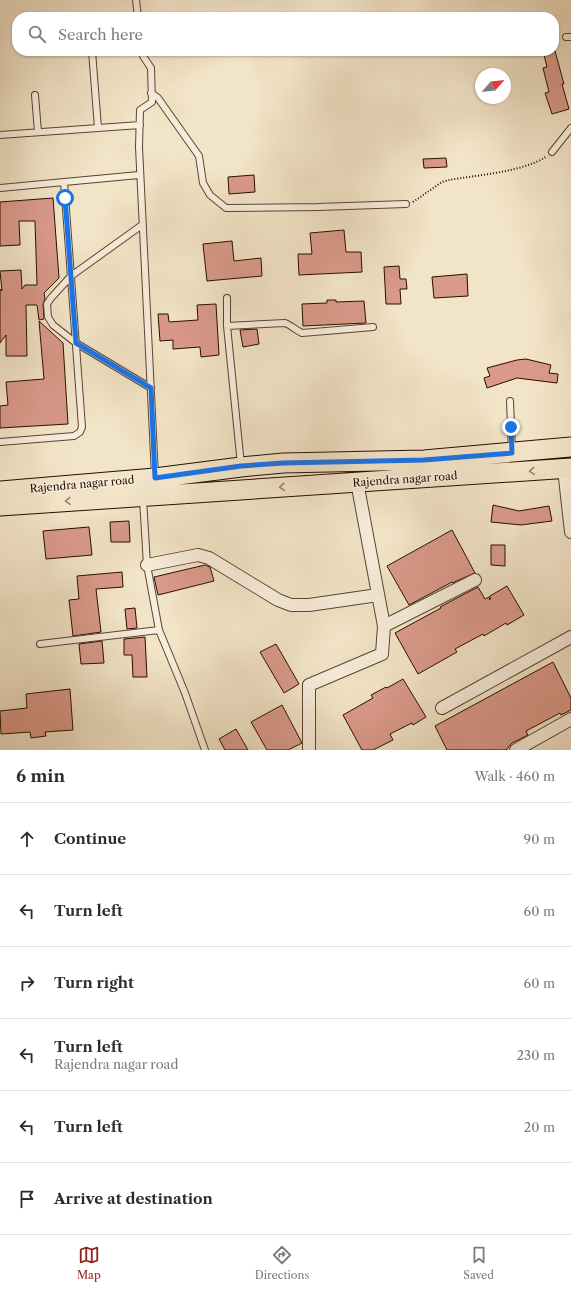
<!DOCTYPE html>
<html lang="en">
<head>
<meta charset="utf-8">
<style>
	:root { --surface:#fff; --page:#f7f7f7; --text:#2b2b33; --muted:#7c7c81; --line:#e1e1e2; --accent:#8f2418 }
	body { margin:0; font-family:"Libre Caslon Text",serif; background:var(--page); color:var(--text) }
	.compass { position:absolute; left:475px; top:68px; width:36px; height:36px; border-radius:50%; background:var(--surface); box-shadow:0 1px 3px #0004; rotate:62deg }
	.stop { position:absolute; width:12px; height:12px; margin:-9px; border:3px solid #1a73e8; border-radius:50%; background:#fff }
	.stop.end { background:#1a73e8; border-color:#fff; box-shadow:0 1px 4px #0008 }
	.list { margin:0; padding:0; list-style:none }
	h2 { display:flex; justify-content:space-between; align-items:center; height:52px; margin:0; padding:0 16px; font-size:17px }
	h2 small { font-size:13px; font-weight:400; color:var(--muted) }
	.list li { display:grid; grid-template-columns:26px 1fr auto; gap:12px; align-items:center; box-sizing:border-box; height:72px; padding:0 16px; border-top:1px solid var(--line) }
	.list b { display:block; font-size:15px; white-space:nowrap }
	.list p { margin:0; font-size:13px; white-space:nowrap; color:var(--muted) }
	.list em { font-size:13px; font-style:normal; color:var(--muted) }
	.icon { flex:none; width:22px; height:22px; fill:none; stroke:currentColor; stroke-width:2; stroke-linecap:round; stroke-linejoin:round }
	.map { position:relative; flex:none; width:571px; height:750px; overflow:hidden }
	.search { position:absolute; background:var(--surface); box-shadow:0 1px 3px #0004; left:12px; right:12px; top:12px; height:44px; display:flex; align-items:center; gap:10px; box-sizing:border-box; padding:0 14px; border-radius:16px; color:var(--muted); font-size:15px }
	.sheet { height:484px; background:var(--surface) }
	nav { display:flex; justify-content:space-around; align-items:center; box-sizing:border-box; height:56px; border-top:1px solid var(--line); background:var(--surface); font-size:11px; color:var(--muted) }
	nav a { display:grid; justify-items:center; gap:2px }
	nav .on { color:var(--accent) }
	.map>svg:first-child { display:block }
	.building { fill:#da9a8a; stroke:#280d01 }
	.lines { fill:none; stroke-linecap:round; stroke-linejoin:round }
	.service-casing { stroke:#5a4332; stroke-width:8 }
	.minor-casing { stroke:#5a4332; stroke-width:14 }
	.primary-casing { stroke:#280d01; stroke-width:21 }
	.path { stroke:#280d01; stroke-width:2; stroke-dasharray:1 2; stroke-linecap:butt }
	.service { stroke:#f7eddb; stroke-width:6 }
	.minor { stroke:#f7eddb; stroke-width:12 }
	.primary { stroke:#f2e4c7; stroke-width:19 }
	.oneway { stroke:#97836e }
	.route { stroke:#1a73e8; stroke-width:5 }
	.labels { text-anchor:middle; dominant-baseline:central; stroke-width:3; stroke-linejoin:round; paint-order:stroke }
	.street-label { font-size:11px; fill:#280d01; stroke:#f7eddb }
</style>
</head>
<body>
<div class="map">
<svg width="571" height="750" viewBox="0 0 571 750">
	<rect width="100%" height="100%" fill="#f2e4c7"/>
	<filter id="stains"><feTurbulence type="fractalNoise" baseFrequency=".005" numOctaves="4"/><feColorMatrix values="0 0 0 0 .2 0 0 0 0 .09 0 0 0 0 .02 0 0 0 .5 -.17"/></filter>
	<radialGradient id="worn" r=".72"><stop offset=".6" stop-color="#630" stop-opacity="0"/><stop offset="1" stop-color="#630" stop-opacity=".3"/></radialGradient>
	<path class="building" d="M543 51H555L564 84H562L569 109 552 114 545 93 549 92 543 68 547 67Z
		M446 158 447 167 424 168 423 159Z
		M254 175 255 192 229 194 228 177Z
		M53 198 59 278 44 293 45 299 43 304 44 319 39 320 37 305H26L27 356H6V335L0 343V289L2 291 0 271 21 270 22 289 25 285H37L35 221H19L20 245 0 246V202Z
		M344 230 346 252H361L362 272 299 275 298 254H312L310 233Z
		M232 241 234 261 261 258 262 276 207 281 203 244Z
		M399 266 400 279H406L407 289H400L401 304H386L384 267Z
		M467 274 468 296 434 298 432 277Z
		M327 300H336V302L364 301 366 323 303 326 302 304 327 303Z
		M216 304 219 355 201 357 200 347 173 349V340L160 341 158 314H168L169 322 198 320 197 305Z
		M39 321 63 343 68 424 0 428V406L8 405 6 382 44 379Z
		M257 329 259 344 243 347 240 330Z
		M526 359 551 365 549 373 558 374 557 383 517 378 487 388 484 378 490 376 487 368 517 360Z
		M493 505 519 511 549 506 552 521 521 525 491 522Z
		M129 521 130 542H111L110 522Z
		M89 527 92 555 46 559 43 531Z
		M452 530 475 573 452 583V582L409 605 387 566Z
		M491 545H505V566L491 565Z
		M205 565 210 567 214 581 158 595 154 577Z
		M122 572 123 587 96 589 101 632 73 636 69 600 79 599 77 576Z
		M507 586 524 615 507 625 506 623 484 636 483 634 455 649 457 652 418 674 395 633 441 608 440 607 457 598 478 587 485 599 489 597 490 600V596Z
		M135 608 137 628 127 629 125 609Z
		M145 637 147 677H133L132 655H124V639Z
		M102 641 104 663 81 664 79 644Z
		M276 644 299 684 284 693 260 652Z
		M553 662 571 698V710L561 715 560 713 526 731 528 735 512 743 506 750H447L435 726Z
		M403 679 426 717 413 725 412 723 390 734 393 740 373 750H362L343 715 373 698 371 695 386 687 387 688Z
		M70 689 73 730 45 732 46 736 31 738 30 732 1 734 0 711 27 708 26 694Z
		M282 705 302 743 288 750H267L251 722Z
		M236 729 248 750H225L219 739Z"/>
	<g class="lines">
		<defs>
			<path id="service" d="M136 0 138 17
				M566 37H571
				M92 51 98 128
				M142 51 143 56 151 68 152 102 140 110 139 147 155 476
				M151 93 158 98 199 156 203 183 210 195 226 208 318 207 406 204
				M35 95 38 132
				M0 135 140 125
				M552 152 571 128
				M0 188 139 175
				M142 225 71 276 51 298 47 304 48 317 53 325 76 343 151 388
				M227 298V326L241 465
				M227 326 285 323C291 325 295 330 302 333L373 327
				M510 401 512 451
				M0 442 74 436 80 432 82 427 64 182
				M143 499 147 565 159 630 185 693 205 750
				M40 644 159 630"/>
			<path id="minor" d="M564 469 571 532
				M147 565 198 555 209 558 278 600 291 605H309L378 595
				M384 626 475 580
				M442 708 571 637
				M309 750V685L382 654 384 626 357 482
				M516 750 571 719"/>
			<path id="primary" d="M0 491 155 478 241 467 283 463 424 460 571 447
				M0 506 571 468"/>
		</defs>
		<use href="#service" class="service-casing"/>
		<use href="#minor" class="minor-casing"/>
		<use href="#primary" class="primary-casing"/>
		<path class="path" d="M413 202 442 182 449 180C477 175 524 172 547 156"/>
		<use href="#service" class="service"/>
		<use href="#minor" class="minor"/>
		<use href="#primary" class="primary"/>
	</g>
	<defs><path id="oneway-chevron" d="M-2-3.5L2.5 0L-2 3.5" fill="none" stroke-width="1.6" stroke-linecap="round" stroke-linejoin="round"/></defs>
	<g class="oneway">
		<use href="#oneway-chevron" transform="translate(532 471) rotate(176)"/>
		<use href="#oneway-chevron" transform="translate(282 487) rotate(176)"/>
		<use href="#oneway-chevron" transform="translate(68 501) rotate(176)"/>
	</g>
	<g class="lines">
		<path class="route" d="M65 198 76 343 151 388 155 478 241 466 283 463 424 460 512 453 511 427"/>
	</g>
	<g class="labels">
		<g class="street-label">
			<text transform="translate(405 479) rotate(-4)">Rajendra nagar road</text>
			<text transform="translate(82 484) rotate(-5)">Rajendra nagar road</text>
		</g>
	</g>
	<rect width="100%" height="100%" filter="url(#stains)"/>
	<rect width="100%" height="100%" fill="url(#worn)"/>
</svg>
<svg class="compass" viewBox="-18 -18 36 36"><path d="M0-13l5 13h-10z" fill="#e53935"/><path d="M0 13l5-13h-10z" fill="#7c7c81"/></svg>
<div class="stop" style="left:65px;top:198px"></div>
<div class="stop end" style="left:511px;top:427px"></div>
<div class="search"><svg class="icon" aria-label="search" viewBox="0 0 24 24"><circle cx="10" cy="10" r="6"/><path d="M15 15l6 6"/></svg>Search here</div>
</div>
<section class="sheet">
<h2>6 min<small>Walk · 460 m</small></h2>
<ul class="list">
<li><svg class="icon" aria-label="ahead" viewBox="0 0 24 24"><path d="M12 20V5M6 11l6-6 6 6"/></svg><div><b>Continue</b></div><em>90 m</em></li>
<li><svg class="icon" aria-label="left" viewBox="0 0 24 24"><path d="M17 20v-9H6M10 6l-5 5 5 5"/></svg><div><b>Turn left</b></div><em>60 m</em></li>
<li><svg class="icon" aria-label="right" viewBox="0 0 24 24"><path d="M7 20v-9h11M14 6l5 5-5 5"/></svg><div><b>Turn right</b></div><em>60 m</em></li>
<li><svg class="icon" aria-label="left" viewBox="0 0 24 24"><path d="M17 20v-9H6M10 6l-5 5 5 5"/></svg><div><b>Turn left</b><p>Rajendra nagar road</p></div><em>230 m</em></li>
<li><svg class="icon" aria-label="left" viewBox="0 0 24 24"><path d="M17 20v-9H6M10 6l-5 5 5 5"/></svg><div><b>Turn left</b></div><em>20 m</em></li>
<li><svg class="icon" aria-label="arrive" viewBox="0 0 24 24"><path d="M6 21V4h12l-3 4 3 4H6"/></svg><div><b>Arrive at destination</b></div></li>
</ul>
</section>
<nav>
<a class="on"><svg class="icon" aria-label="map" viewBox="0 0 24 24"><path d="M3 6l6-2 6 2 6-2v14l-6 2-6-2-6 2zM9 4v14M15 6v14"/></svg>Map</a>
<a><svg class="icon" aria-label="directions" viewBox="0 0 24 24"><path d="M12 3l9 9-9 9-9-9zM9 14v-3h6M13 9l2 2-2 2"/></svg>Directions</a>
<a><svg class="icon" aria-label="saved" viewBox="0 0 24 24"><path d="M7 4h10v16l-5-4-5 4z"/></svg>Saved</a>
</nav>
</body>
</html>
